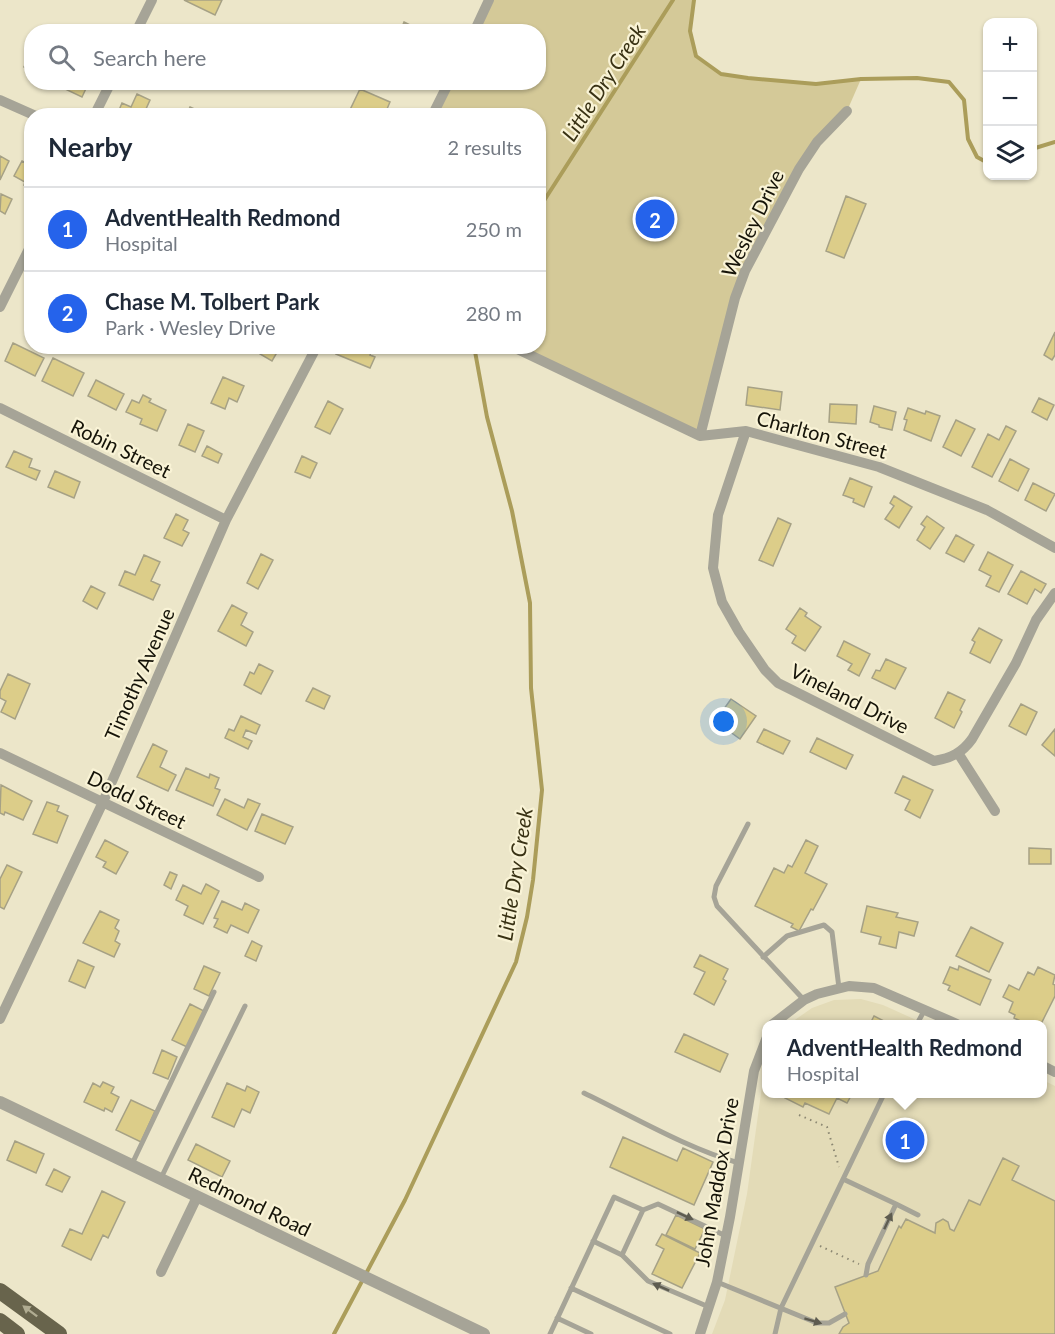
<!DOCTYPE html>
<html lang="en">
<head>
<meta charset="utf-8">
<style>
	:root { --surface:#fff; --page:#f6f6f7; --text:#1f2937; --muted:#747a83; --line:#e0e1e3; --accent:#2563eb }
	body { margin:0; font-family:Lato,sans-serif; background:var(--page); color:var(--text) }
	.controls { position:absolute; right:18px; top:18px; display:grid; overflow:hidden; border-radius:12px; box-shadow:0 2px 4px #0004 }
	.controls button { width:54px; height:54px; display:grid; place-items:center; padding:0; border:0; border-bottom:2px solid var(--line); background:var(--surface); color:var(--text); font:30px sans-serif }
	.you { position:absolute; left:724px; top:722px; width:21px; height:21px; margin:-15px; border:4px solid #fff; border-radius:50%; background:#1a73e8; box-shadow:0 0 0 9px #1a73e833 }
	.badge { display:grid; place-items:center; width:39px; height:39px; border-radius:50%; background:var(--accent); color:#fff; font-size:20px; font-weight:700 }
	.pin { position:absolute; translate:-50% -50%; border:3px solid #fff; box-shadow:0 2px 6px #0006 }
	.popup { position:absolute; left:762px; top:1020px; width:285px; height:78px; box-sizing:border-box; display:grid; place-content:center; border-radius:12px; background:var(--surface); filter:drop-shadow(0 2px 4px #0005); font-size:20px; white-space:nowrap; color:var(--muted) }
	.popup b { font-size:22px; color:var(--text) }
	.popup::after { content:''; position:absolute; left:50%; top:100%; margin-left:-12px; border:12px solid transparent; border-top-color:var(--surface) }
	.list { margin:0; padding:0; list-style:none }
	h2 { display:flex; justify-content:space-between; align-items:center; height:78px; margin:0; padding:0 24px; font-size:26px }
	h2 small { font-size:20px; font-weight:400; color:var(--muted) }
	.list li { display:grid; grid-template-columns:39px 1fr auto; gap:18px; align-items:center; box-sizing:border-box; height:84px; padding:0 24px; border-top:2px solid var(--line) }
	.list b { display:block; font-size:22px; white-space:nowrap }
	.list p { margin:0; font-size:20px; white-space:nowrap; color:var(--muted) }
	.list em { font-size:20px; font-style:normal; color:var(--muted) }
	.icon { flex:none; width:33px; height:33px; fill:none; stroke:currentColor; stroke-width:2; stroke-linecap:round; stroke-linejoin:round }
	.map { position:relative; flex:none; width:1055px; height:1334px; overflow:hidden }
	.search { position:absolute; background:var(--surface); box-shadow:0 2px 4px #0004; left:24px; top:24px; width:522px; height:66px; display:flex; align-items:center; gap:15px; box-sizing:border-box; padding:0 21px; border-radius:24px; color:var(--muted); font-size:22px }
	.panel { position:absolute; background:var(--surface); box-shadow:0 2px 4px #0004; left:24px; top:108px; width:522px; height:246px; border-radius:24px }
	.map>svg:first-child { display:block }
	.built { fill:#e3dbb7 }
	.green { fill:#d4c998 }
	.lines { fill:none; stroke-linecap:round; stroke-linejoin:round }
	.stream { stroke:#ab9d5a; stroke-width:4 }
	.building { fill:#dccd89; stroke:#a6a185; stroke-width:1.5 }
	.path { stroke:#8b8772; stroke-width:2; stroke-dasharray:1.5 4.5; stroke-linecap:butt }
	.service { stroke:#a6a497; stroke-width:5 }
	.minor { stroke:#a6a497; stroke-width:10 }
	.tertiary { stroke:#a6a497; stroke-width:12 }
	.trunk { stroke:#68644c; stroke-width:16 }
	.oneway { fill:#5e5c50 }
	.oneway2 { fill:#b0ac91 }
	.labels { text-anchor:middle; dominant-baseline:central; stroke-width:4.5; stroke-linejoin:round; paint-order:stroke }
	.street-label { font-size:20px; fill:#151308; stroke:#f9f3d6 }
	.water-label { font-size:21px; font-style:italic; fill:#393214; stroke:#f9f3d6 }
</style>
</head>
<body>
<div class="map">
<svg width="1055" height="1334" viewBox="0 0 1055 1334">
	<rect width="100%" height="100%" fill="#ece6c9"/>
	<path class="built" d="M861 999 883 1005 925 1024H789L812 1008 834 1000Z
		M767 1068V1094H1043V1080L1055 1086V1334H712L725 1300 747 1194 763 1079Z"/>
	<path class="green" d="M489 0H694L690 31 696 56 721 74 816 84 861 79 847 111 817 142 745 271 700 436 511 347 538 346V116H432L449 83 538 82V32L474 31Z"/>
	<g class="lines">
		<path class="stream" d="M694 0 690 31 696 56 721 74 748 78 816 84 861 79 917 78 949 82 964 100 968 139 977 157 988 163
			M1032 149 1055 142
			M538 210 673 0
			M334 1334 405 1200 516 962 527 917 533 880 542 790 531 688 530 603 512 511 487 417 474 346"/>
	</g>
	<path class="building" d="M184 0H222L215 15Z
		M404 22 422 31V32H400Z
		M31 53 32 54V71L24 67Z
		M68 82H89L82 97 65 89Z
		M377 82H394L391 89Z
		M360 89 390 102 384 116H377L367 111 365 116 348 114Z
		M137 94 150 100 146 109 158 116 117 115 122 103 131 107Z
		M190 107 203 113 202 116H186Z
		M0 156 9 161 0 180Z
		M22 161 32 166V189L24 185 25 182 14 176Z
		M1 194 12 199 5 214 0 211Z
		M846 196 866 204 844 258 826 251Z
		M1055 332V355L1052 360 1044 355Z
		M13 343 44 358 35 376 5 361Z
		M264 346H275L279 349 272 361 260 354Z
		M340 346H367L373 349 370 355 375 357 370 368 336 354Z
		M53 358 84 373 73 396 42 381Z
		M223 377 244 386 237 402 229 398 225 409 211 403Z
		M96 380 124 394 116 410 88 396Z
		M748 387 782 392 780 410 746 405Z
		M143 395 151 399 149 402 166 410 157 431 140 424 142 419 126 412 132 400 139 403Z
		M1039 398 1054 405 1047 420 1032 412Z
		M328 401 343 409 330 434 315 427Z
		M830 404 857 405 856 424 829 422Z
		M874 406 896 412 892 430 879 427V425L870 422Z
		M908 408 925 414 926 411 940 416 931 441 904 430 907 420 904 419Z
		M956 420 975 429 961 456 943 447Z
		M188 424 204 431 195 452 179 445Z
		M1006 426 1016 431 992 477 972 467 988 434 999 440Z
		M207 446 222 454 218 463 202 456Z
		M14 451 32 459 29 467 40 471 36 480 6 467Z
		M302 456 317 463 310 478 295 472Z
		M1010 459 1029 469 1018 491 999 481Z
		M55 471 80 482 74 498 48 487Z
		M850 478 872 487 864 507 853 502 854 499 843 495Z
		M1033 483 1055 494 1046 511 1025 500Z
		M894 496 912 507 899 528 885 519 894 506 890 503Z
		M176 514 188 520 183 530 189 533 182 546 164 538Z
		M927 516 944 528 930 549 917 540 925 527 921 524Z
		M778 518 791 524 773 566 759 560Z
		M956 535 974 545 964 562 946 553Z
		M988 552 1013 565 999 592 986 586 991 576 979 570Z
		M261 554 273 560 258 589 247 583Z
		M144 555 160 562 151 581 160 585 153 600 119 585 125 571 135 575Z
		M1021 571 1046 584 1041 593 1035 589 1027 604 1008 594Z
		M91 586 105 593 97 609 83 601Z
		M232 605 247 613 241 625 253 632 246 646 218 631Z
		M800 608 807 613 805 616 821 627 805 651 792 643 796 636 786 629Z
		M979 628 1002 640 990 663 970 653 975 642 972 640Z
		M844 641 870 654 859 676 848 670 852 664 837 656Z
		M886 659 906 668 895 689 872 678 876 670 880 671Z
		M259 664 273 671 261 694 244 685 250 672 254 674Z
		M8 674 30 684 15 719 1 712 6 701 0 698V691Z
		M313 688 330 696 324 709 306 701Z
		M948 692 965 700 960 710 962 712 954 728 935 718Z
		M731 699 756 716 740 739 729 731 735 722 721 713Z
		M1021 704 1037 712 1026 735 1009 726Z
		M241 716 260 725 256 734 246 730 243 737 252 741 248 749 225 738 229 729 234 731Z
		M764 729 790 741 783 754 757 742Z
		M1055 729V756L1042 745Z
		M817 738 853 755 846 769 810 752Z
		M153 744 167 751 160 767 176 775 168 791 137 777Z
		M186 768 209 778 210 774 219 778 215 788 220 790 213 806 176 790Z
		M903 776 933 790 920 818 905 810 910 800 895 793Z
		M1 785 32 801 23 820 5 812 4 815 0 813Z
		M225 799 244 808 248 799 260 804 247 830 217 815Z
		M47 802 59 806 57 811 68 816 57 843 33 834Z
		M262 814 293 827 285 844 255 831Z
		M105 840 128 852 116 874 103 867 106 862 96 857Z
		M806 840 818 846 805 873 827 884 813 910 811 909 799 931 791 927 793 924 755 906 774 868 784 873 788 865 792 867Z
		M1029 848 1051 849V864H1029Z
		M7 865 22 872 4 909 0 907V879Z
		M170 872 177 875 171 889 164 885Z
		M206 884 219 891 203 924 184 915 188 906 176 900 183 885 201 894Z
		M222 901 242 910 245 903 259 910 248 933 231 925 227 933 214 927 218 919 214 918Z
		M867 906 898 913 896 917 918 922 914 936 899 932 896 948 879 944 881 937 861 932Z
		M100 911 119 920 115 928 119 931 115 941 120 944 114 957 83 943Z
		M971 927 1003 943 989 972 956 956Z
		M252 941 262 946 256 961 245 956Z
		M700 955 728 969 723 979 726 981 714 1005 694 994 705 972 694 967Z
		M78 960 94 967 85 988 69 981Z
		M204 966 220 973 209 996 194 989Z
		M959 966 991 980 980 1005 948 990 950 986 943 983 950 967 958 970Z
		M1038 967 1055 975 1053 984 1055 985V996L1041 1024H1027L1014 1018 1015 1015 1009 1012 1013 1002 1003 997 1009 985 1019 990 1028 972 1034 975Z
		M190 1004 204 1011 187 1047 172 1040Z
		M874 1016 886 1022 885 1024H870Z
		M684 1034 728 1054 720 1072 675 1052Z
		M162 1050 177 1057 168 1079 153 1073Z
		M103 1082 114 1087 111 1093 119 1097 112 1112 105 1108 104 1111 84 1102 93 1083 100 1087Z
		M227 1083 245 1091 247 1086 259 1092 250 1113 242 1109 234 1127 212 1117Z
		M787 1094H852L847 1103 837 1098 829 1114 805 1103 803 1107 785 1098Z
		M131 1100 155 1111 141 1142 116 1130Z
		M623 1137 677 1161 683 1148 713 1162 694 1205 610 1167Z
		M15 1141 44 1154 36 1173 7 1160Z
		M196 1144 230 1161 222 1177 188 1160Z
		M1003 1158 1019 1166 1012 1180 1055 1201V1334H839L843 1327 849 1323 835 1287 878 1271 899 1226 901 1228 906 1219 935 1233 936 1223 943 1219 948 1222 950 1229 954 1231 969 1200 980 1205Z
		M54 1169 70 1177 62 1192 46 1185Z
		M102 1191 125 1202 108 1238 103 1235 91 1260 62 1246 70 1229 82 1234Z
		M676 1215 705 1229 695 1249 666 1235Z
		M662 1234 700 1253 682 1288 652 1274 664 1249 656 1245Z"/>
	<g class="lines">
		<path class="path" d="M799 1115 827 1127 839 1167
			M820 1246 859 1264"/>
		<path class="service" d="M748 824 716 886 714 897 717 906 804 1000
			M763 957 787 936 824 925 832 932 839 988
			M917 1024 924 1011
			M584 1093C632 1116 688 1149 739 1163
			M132 1164 214 992
			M161 1178 245 1006
			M843 1179 896 1204 868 1264 866 1275
			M896 1204 918 1215
			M593 1241 622 1255 643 1210 658 1204 726 1236
			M622 1255 648 1281 709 1307
			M717 1282 817 1323H829L845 1314
			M571 1288 670 1334
			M557 1318 591 1334
			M550 1334 614 1197 643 1210
			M775 1334 781 1308 884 1094"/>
		<path class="minor" d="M136 32 152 0
			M474 32 489 0
			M0 100 36 116
			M94 116 111 82
			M432 116 449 82
			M0 307 32 243
			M511 346 700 436 746 431 879 467 987 510 1055 548
			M0 408 226 520
			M746 431 718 515 713 568 722 602 739 632 765 670 778 683 934 761C951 758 962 753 972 739L1016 663 1036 620 1055 593
			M700 436 735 298 745 271 799 169 817 142 847 111
			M0 753 259 877
			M958 753 995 811
			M0 1019 103 802 226 520 317 346
			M773 1024 804 1000 817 994 849 986 874 988 957 1024
			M1043 1066 1055 1072
			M161 1272 197 1197
			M700 1334 717 1282 730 1217 754 1071 767 1037"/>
		<path class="tertiary" d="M0 1102 484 1334"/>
		<path class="trunk" d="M0 1291 59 1334
			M0 1321 17 1334"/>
	</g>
	<defs><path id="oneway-solid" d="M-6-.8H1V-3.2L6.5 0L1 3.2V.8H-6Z" transform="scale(1.5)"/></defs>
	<g class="oneway">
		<use href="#oneway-solid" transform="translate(685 1216) rotate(25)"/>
		<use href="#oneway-solid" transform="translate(888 1221) rotate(-65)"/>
		<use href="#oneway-solid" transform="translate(661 1287) rotate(-156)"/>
		<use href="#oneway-solid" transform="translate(813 1321) rotate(17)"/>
	</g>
	<use class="oneway2" href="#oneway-solid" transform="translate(30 1311) rotate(-143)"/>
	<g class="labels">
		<g class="street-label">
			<text transform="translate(752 223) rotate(-64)">Wesley Drive</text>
			<text transform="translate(822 434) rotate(15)">Charlton Street</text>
			<text transform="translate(121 448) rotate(26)">Robin Street</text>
			<text transform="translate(139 674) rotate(-66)">Timothy Avenue</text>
			<text transform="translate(850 698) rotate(27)">Vineland Drive</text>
			<text transform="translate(137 799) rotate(26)">Dodd Street</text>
			<text transform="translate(716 1182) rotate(-80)">John Maddox Drive</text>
			<text transform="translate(250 1201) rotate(26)">Redmond Road</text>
		</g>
		<g class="water-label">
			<text transform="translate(603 82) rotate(-57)">Little Dry Creek</text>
			<text transform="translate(514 874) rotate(-81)">Little Dry Creek</text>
		</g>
	</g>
</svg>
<div class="controls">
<button>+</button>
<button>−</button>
<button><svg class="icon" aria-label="layers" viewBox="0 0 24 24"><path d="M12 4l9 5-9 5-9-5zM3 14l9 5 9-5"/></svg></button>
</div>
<div class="you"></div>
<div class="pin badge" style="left:905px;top:1140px">1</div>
<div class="popup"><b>AdventHealth Redmond</b>Hospital</div>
<div class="pin badge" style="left:655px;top:219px">2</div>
<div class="search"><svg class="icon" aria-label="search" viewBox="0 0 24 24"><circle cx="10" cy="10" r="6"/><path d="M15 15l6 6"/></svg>Search here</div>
<section class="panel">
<h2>Nearby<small>2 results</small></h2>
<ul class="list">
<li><span class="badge">1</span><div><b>AdventHealth Redmond</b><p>Hospital</p></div><em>250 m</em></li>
<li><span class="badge">2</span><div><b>Chase M. Tolbert Park</b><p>Park · Wesley Drive</p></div><em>280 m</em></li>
</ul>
</section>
</div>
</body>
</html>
